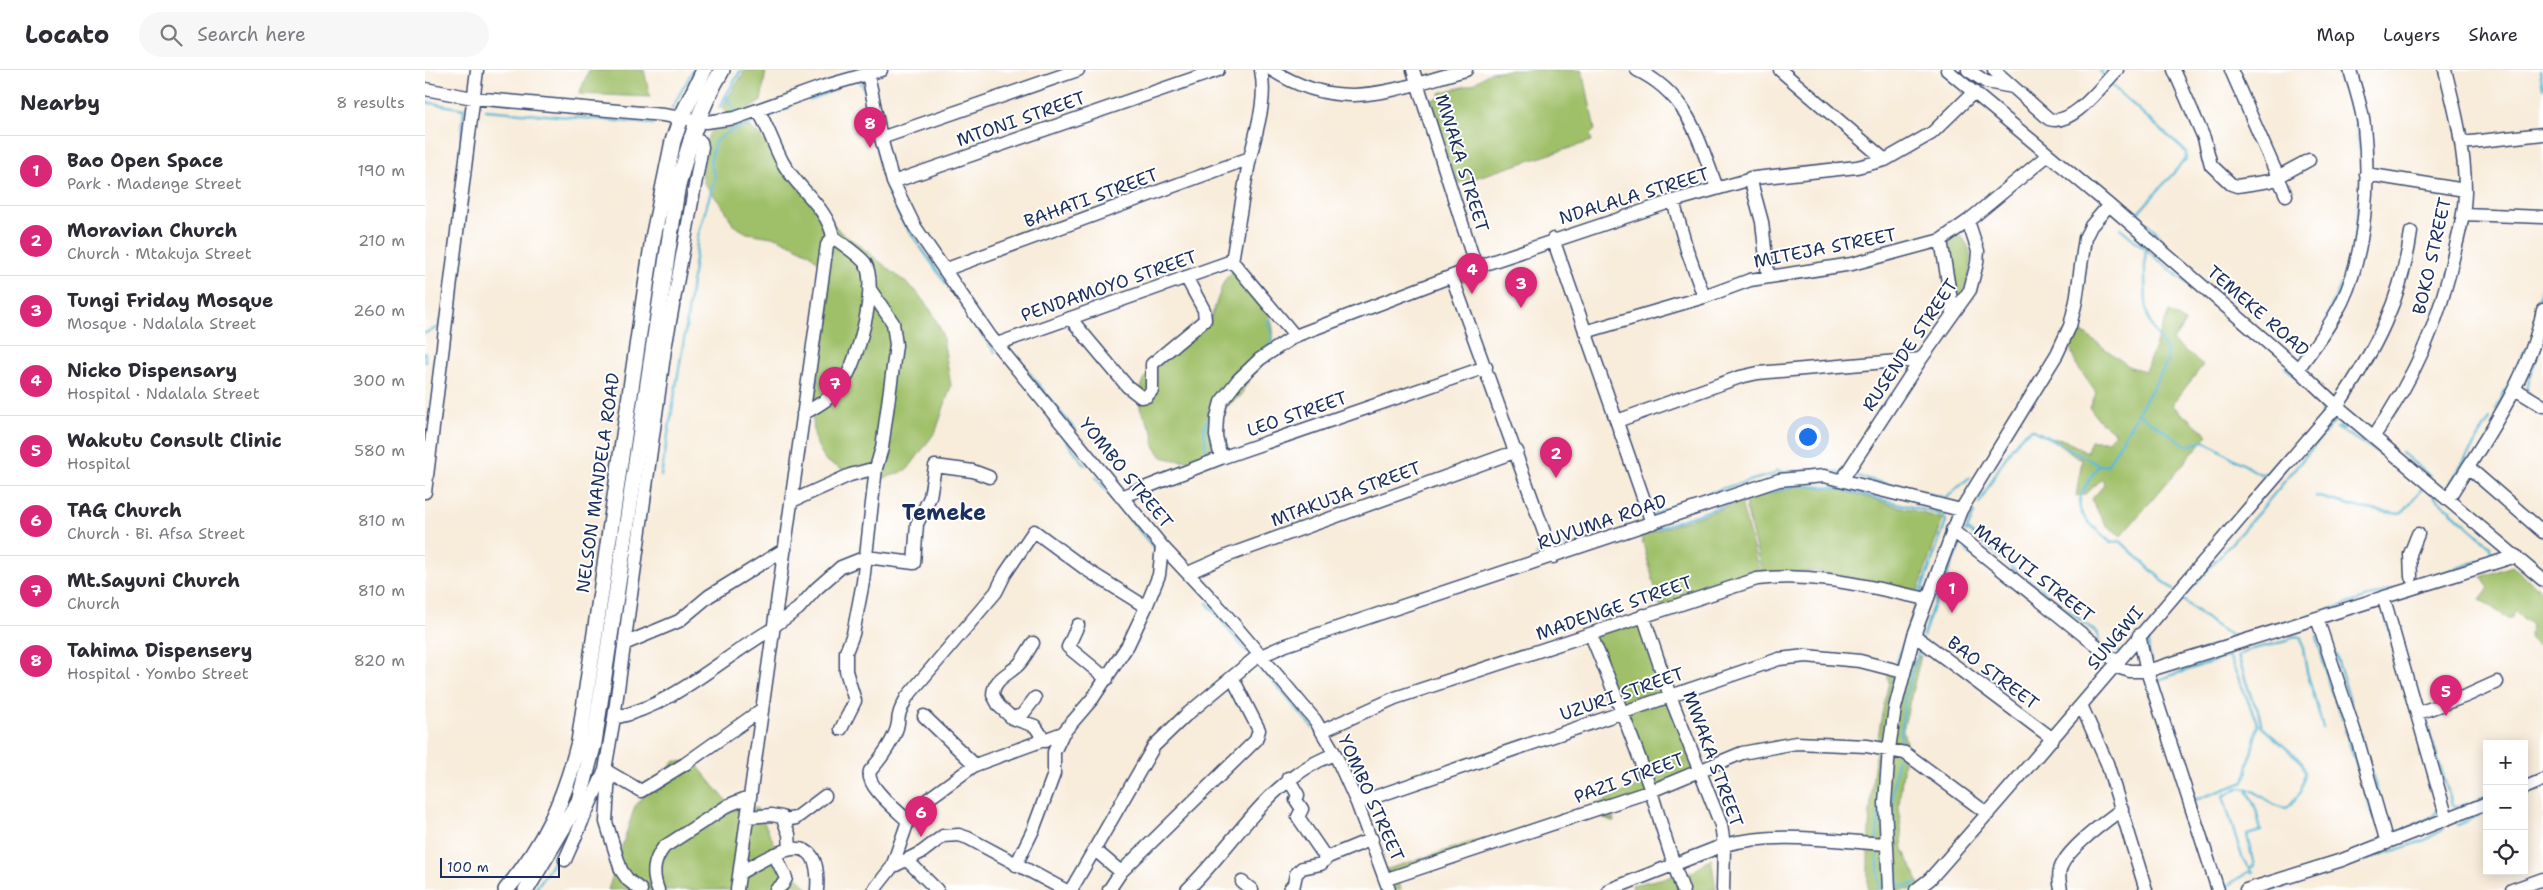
<!DOCTYPE html>
<html lang="en">
<head>
<meta charset="utf-8">
<style>
	:root { --surface:#fff; --page:#f7f7f7; --text:#2b2b33; --muted:#7c7c81; --line:#e1e1e2; --accent:#db2777 }
	body { margin:0; font-family:"Shantell Sans",sans-serif; background:var(--page); color:var(--text) }
	.controls { position:absolute; right:15px; bottom:15px; display:grid; overflow:hidden; border-radius:0px; box-shadow:0 2px 12px #0003 }
	.controls button { width:45px; height:45px; display:grid; place-items:center; padding:0; border:0; border-bottom:1px solid var(--line); background:var(--surface); color:var(--text); font:25px sans-serif }
	.scale { position:absolute; left:15px; bottom:12px; width:120px; box-sizing:border-box; padding-left:5px; border:2px solid #1b2f5e; border-top:0; font-size:14px; line-height:18px; white-space:nowrap; color:#1b2f5e; -webkit-text-stroke:4px #fff; paint-order:stroke }
	.you { position:absolute; left:1382px; top:366px; width:18px; height:18px; margin:-12px; border:4px solid #fff; border-radius:50%; background:#1a73e8; box-shadow:0 0 0 8px #1a73e833 }
	.badge { display:grid; place-items:center; width:32px; height:32px; border-radius:50%; background:var(--accent); color:#fff; font-size:16px; font-weight:700 }
	.pin { position:absolute; translate:-50% -41px; filter:drop-shadow(0 1px 2px #0008) }
	.pin::after { content:''; position:absolute; top:26px; width:18px; height:15px; background:inherit; clip-path:polygon(0 0,100% 0,50% 100%) }
	.list { margin:0; padding:0; list-style:none }
	h2 { display:flex; justify-content:space-between; align-items:center; height:65px; margin:0; padding:0 20px; font-size:21px }
	h2 small { font-size:16px; font-weight:400; color:var(--muted) }
	.list li { display:grid; grid-template-columns:32px 1fr auto; gap:15px; align-items:center; box-sizing:border-box; height:70px; padding:0 20px; border-top:1px solid var(--line) }
	.list b { display:block; font-size:19px; white-space:nowrap }
	.list p { margin:0; font-size:16px; white-space:nowrap; color:var(--muted) }
	.list em { font-size:16px; font-style:normal; color:var(--muted) }
	.icon { flex:none; width:28px; height:28px; fill:none; stroke:currentColor; stroke-width:2; stroke-linecap:round; stroke-linejoin:round }
	.map { position:relative; flex:none; width:2118px; height:820px; overflow:hidden }
	header { display:flex; align-items:center; gap:30px; box-sizing:border-box; height:70px; padding:0 25px; background:var(--surface); border-bottom:1px solid var(--line) }
	header strong { font-size:24px }
	nav { display:flex; gap:28px; margin-inline-start:auto; font-size:18px }
	.search { width:350px; height:45px; background:var(--page); display:flex; align-items:center; gap:12px; box-sizing:border-box; padding:0 18px; border-radius:28px; color:var(--muted); font-size:19px }
	main { display:flex }
	aside { flex:1; background:var(--surface) }
	.map>svg:first-child { display:block }
	.green { fill:#9fbf68; stroke:#5d7763 }
	.lines { fill:none; stroke-linecap:round; stroke-linejoin:round }
	.stream { stroke:#54b6d3; stroke-width:2.5 }
	.minor-casing { stroke:#3c4b71; stroke-width:15 }
	.major-casing { stroke:#3c4b71; stroke-width:18 }
	.minor { stroke:#fff; stroke-width:12 }
	.major { stroke:#fff; stroke-width:15 }
	.labels { text-anchor:middle; dominant-baseline:central; stroke-width:4; stroke-linejoin:round; paint-order:stroke }
	.street-label { font-size:18px; fill:#1b2f5e; stroke:#fff }
	.district-label { font-size:22px; font-weight:bold; fill:#1b2f5e; stroke:#fff }
</style>
</head>
<body>
<header>
<strong>Locato</strong>
<div class="search"><svg class="icon" aria-label="search" viewBox="0 0 24 24"><circle cx="10" cy="10" r="6"/><path d="M15 15l6 6"/></svg>Search here</div>
<nav><a>Map</a><a>Layers</a><a>Share</a></nav>
</header>
<main>
<aside>
<h2>Nearby<small>8 results</small></h2>
<ul class="list">
<li><span class="badge">1</span><div><b>Bao Open Space</b><p>Park · Madenge Street</p></div><em>190 m</em></li>
<li><span class="badge">2</span><div><b>Moravian Church</b><p>Church · Mtakuja Street</p></div><em>210 m</em></li>
<li><span class="badge">3</span><div><b>Tungi Friday Mosque</b><p>Mosque · Ndalala Street</p></div><em>260 m</em></li>
<li><span class="badge">4</span><div><b>Nicko Dispensary</b><p>Hospital · Ndalala Street</p></div><em>300 m</em></li>
<li><span class="badge">5</span><div><b>Wakutu Consult Clinic</b><p>Hospital</p></div><em>580 m</em></li>
<li><span class="badge">6</span><div><b>TAG Church</b><p>Church · Bi. Afsa Street</p></div><em>810 m</em></li>
<li><span class="badge">7</span><div><b>Mt.Sayuni Church</b><p>Church</p></div><em>810 m</em></li>
<li><span class="badge">8</span><div><b>Tahima Dispensery</b><p>Hospital · Yombo Street</p></div><em>820 m</em></li>
</ul>
</aside>
<div class="map">
<svg width="2118" height="820" viewBox="0 0 2118 820">
	<rect width="100%" height="100%" fill="#fff"/>
	<filter id="ink" filterUnits="userSpaceOnUse"><feTurbulence type="fractalNoise" baseFrequency=".02" numOctaves="2"/><feDisplacementMap in="SourceGraphic" scale="10" xChannelSelector="R" yChannelSelector="G"/><feConvolveMatrix kernelMatrix="1 2 1 2 8 2 1 2 1" color-interpolation-filters="sRGB"/></filter>
	<filter id="wash" filterUnits="userSpaceOnUse"><feTurbulence type="fractalNoise" baseFrequency=".0096" numOctaves="4" result="noise"/><feDisplacementMap in="SourceGraphic" scale="20" xChannelSelector="R" yChannelSelector="G"/><feGaussianBlur stdDeviation="1.12" result="paint"/><feColorMatrix in="noise" values="0 0 0 0 0 0 0 0 0 0 0 0 0 0 0 0 0 1.4 0 .05"/><feComposite in="paint" operator="in"/></filter>
	<g filter="url(#wash)">
		<rect width="100%" height="100%" fill="#f8ecda"/>
		<path class="green" d="M164 0H219L225 27 154 24Z
			M320 0H341L336 31 322 40 303 44 297 38Z
			M1083 0H1156L1160 10 1170 60 1165 65 1167 71 1034 113C1017 85 1017 61 1007 30L1016 27 1015 23 1048 14 1066 2Z
			M311 52 325 57 334 65 416 163 434 175 490 220 507 242 517 263 526 316 511 361 483 399 469 405 452 410 426 404 401 391 390 371 387 341 403 242 402 210 396 195 384 183 353 168 322 163 308 155 301 141 279 113 275 96 284 64 293 54Z
			M1535 166C1554 181 1543 210 1536 229L1530 230 1519 174Z
			M814 194C829 219 858 249 845 281 838 297 821 308 816 326 795 338 780 361 789 385L774 391 749 390 737 387 729 376 728 362 715 338V321L720 307 784 253 799 211Z
			M1744 242 1760 252 1748 271 1778 295 1747 335 1783 365 1696 466 1680 454 1666 430 1679 415 1677 409 1661 424 1651 426 1657 390 1624 368 1639 370 1662 382 1666 371H1683L1690 363 1675 351 1665 338 1671 323 1651 294 1642 269 1649 256 1705 297 1720 301Z
			M1375 416 1412 419 1518 449 1493 521 1391 501 1337 504 1319 430Z
			M1316 432 1335 505 1235 536 1216 466Z
			M2087 496 2118 522V580L2104 568 2107 555 2090 542 2085 550 2055 529 2064 518 2056 507Z
			M1218 544 1235 577 1250 621 1317 598 1370 584 1436 589 1477 598 1496 585 1478 660 1481 673 1474 736 1478 779 1497 820H1443C1442 753 1448 677 1464 612L1462 604C1430 592 1389 586 1355 593 1321 599 1287 617 1254 630L1281 711 1262 713 1237 724 1187 739 1189 752 1170 744 1073 774 974 810 976 820H957L950 800 953 797 963 799 1047 772 1082 766 1124 749 1165 737 1220 713 1163 565Z
			M250 691 270 693 309 740 332 738 356 787 384 820H183L210 736Z
			M1286 788 1291 820H1208L1207 815 1268 802Z"/>
		<g class="lines">
			<path class="stream" d="M1675 0 1680 8
				M1917 0 1920 18 1930 46 1935 79
				M2115 0 2118 18
				M435 11 441 23
				M1685 14 1761 82V89L1713 143 1715 147 1735 165 1734 173
				M301 26 312 44
				M384 30 411 19
				M0 32 39 39 34 97
				M247 38 268 0
				M294 38 316 0
				M61 40 228 54
				M342 47 365 37
				M449 65 462 119 476 149 522 215
				M1695 158 1771 221
				M1929 174 1934 129
				M246 211 259 130 265 109
				M2112 240 2118 208
				M1902 246 1921 204 1928 179
				M555 262 570 282
				M0 263 14 257 15 249
				M841 278 848 269 843 250
				M0 283V292
				M590 285 650 360
				M1860 297 1894 328 1897 346
				M2101 322 2118 266
				M2100 330V333L2118 343
				M2071 340 2100 280
				M1712 343 1763 376 1779 371 1835 404 1845 403
				M1916 346 1928 357 1912 358 1969 392 1985 406 2001 413 2010 427 2065 476 2066 487 1728 597C1724 583 1720 575 1728 561L1835 441 1913 347Z
				M624 348 660 395
				M1977 383 2005 406
				M782 389 779 357 790 330
				M1674 395C1644 440 1649 439 1686 473L1695 471 1748 520
				M1404 401 1416 402
				M1426 405 1521 428 1545 407
				M236 406 261 257 273 166 290 107 285 93 290 71 305 61 335 50
				M671 408 732 482
				M2025 414 2065 349
				M1891 426 1936 438 1974 444 1977 443 1999 416
				M1318 429 1375 415 1412 418 1518 445 1521 451 1495 524
				M1554 434C1564 416 1589 366 1607 359L1674 395 1682 396 1742 293C1745 275 1729 265 1724 251 1720 240 1719 193 1721 180L1726 184
				M1228 444 1299 418 1349 404 1352 400 1357 402 1396 400
				M1543 460 1592 502
				M1541 462 1549 443
				M1215 464 1303 434
				M1129 478 1141 475
				M1542 479 1543 482 1566 498
				M1111 485 1122 480
				M1604 510 1671 562 1674 570
				M1753 526 1788 554 1811 568
				M782 533 821 581
				M1957 535 2017 734 2008 746 1969 765 1964 760 1911 585 1904 576 1896 553Z
				M1498 566 1507 539 1536 473
				M1892 566 1904 615 1918 650
				M1684 578 1695 582
				M1804 586 1833 655 1819 712 1770 730 1730 611Z
				M1472 593 1491 535
				M834 595 888 658
				M1465 633 1469 607
				M1999 645 2027 734 2031 736 2043 734
				M1920 660 1948 746
				M1475 671 1480 628 1495 576
				M1472 688 1467 728 1473 816
				M1601 709 1651 652
				M1455 720 1456 687
				M1822 720 1831 739 1836 761 1822 765 1829 796 1826 797
				M2051 732 2062 725
				M2033 755 2062 741
				M1452 770 1454 741
				M1452 778 1455 819
				M1473 814 1483 816 1491 813
				M1798 815 1799 818 1823 802H1828L1818 790 1798 726C1803 724 1812 718 1817 718 1834 719 1844 737 1862 738L1876 722 1880 703 1877 692 1837 657 1833 640 1826 627 1813 586 1823 580 1862 571 1868 566 1876 567 1882 602 1898 657
				M1507 816 1515 807
				M110 820 138 778
				M1848 820 1998 771 2019 759"/>
		</g>
	</g>
	<g filter="url(#ink)">
		<g class="lines">
			<defs>
				<path id="minor" d="M847 0C917 45 968 19 1041 0
					M988 0 1051 197
					M1212 0C1264 25 1273 69 1292 118
					M1355 0 1460 90
					M1522 0 1684 135 1873 299 1912 336 2118 510
					M1543 0 1561 12 1588 17
					M1569 0 1624 49C1647 57 1677 15 1692 0
					M1749 0 1779 68 1786 95 1806 114 1812 116 1845 111 1884 90
					M1806 0 1861 125
					M443 4 456 68 468 112 490 157 565 266 737 476 795 538 890 650 910 684 932 733 964 820
					M0 19 48 28 238 45 281 52 310 48 397 17 456 0
					M333 40C343 57 349 76 358 93 372 118 403 138 408 167 416 173 435 186 440 193 454 216 432 294 417 314 407 328 392 336 378 344
					M456 68 653 0
					M2037 73 2118 64
					M1941 104 2040 120
					M1325 108 1337 152 1343 206
					M468 112 793 0
					M1248 131 1262 180 1279 227
					M2038 144 2118 147
					M1128 169 1227 453
					M1516 170 1528 242
					M807 191 870 266
					M519 200 825 88
					M1027 207 1128 487
					M645 248 702 316 716 327 722 326 727 320V294L780 250 779 240 761 207
					M1160 262 1279 227 1325 210 1427 194 1516 170 1543 151 1623 85
					M572 274 807 191C813 157 818 122 825 88 832 57 842 31 836 0
					M1873 299C1889 277 1905 256 1917 232 1941 182 1945 110 1939 56 1937 37 1930 18 1925 0
					M2090 319 2118 336
					M1192 351 1315 307 1333 303 1496 289
					M1949 366C1991 305 2014 253 2030 180 2035 160 2040 140 2040 120 2040 79 2030 39 2020 0
					M796 388 791 366 792 347 796 332 813 310 835 289 870 266 1051 197 1248 131 1330 108 1432 97 1460 90 1507 63 1549 22
					M2043 397 2118 462
					M1417 410 1496 289 1545 220 1552 193 1553 181 1543 151
					M0 422 52 0
					M696 427 796 388 1061 297
					M2023 429C2060 369 2104 309 2118 240
					M367 431 425 405 451 398
					M1527 460 1692 592
					M763 503 804 485 1092 381
					M1986 507 1985 484 1993 464
					M1959 529 2022 749
					M1218 545 1245 626 1296 755 1299 775 1298 820
					M1892 548 1934 675 1962 773
					M653 555 643 577 682 609
					M349 556 373 539 391 519 416 497 441 487 489 493 492 454 505 427 510 396 548 401 564 407
					M1166 565C1187 616 1207 666 1225 718 1236 753 1245 786 1258 820
					M1489 565 1628 669
					M1714 565 1722 601 1793 820
					M608 573C604 579 600 587 595 593 587 603 568 608 568 625L574 636 587 648 610 656 620 671
					M199 574 254 551 284 526 360 479
					M1689 596 1705 601H1722L2091 486
					M1656 635 1682 693 1721 820
					M1993 643 2041 626 2072 612
					M499 646 550 695
					M189 648C250 635 296 588 349 558
					M587 648 597 645 610 628
					M416 659 430 631 421 601V582L428 564 438 512 451 398 457 378 471 275 468 253 444 218
					M897 661 970 628 1332 509C1392 502 1443 517 1502 529
					M180 700 216 721 260 694 336 640
					M184 703 181 752 196 800 203 810 216 820
					M863 708 873 725 871 730 877 739 873 747 901 788
					M2099 718 2118 710
					M932 733 1354 589 1381 586 1435 591 1478 602
					M322 747 347 745 357 747 364 764 365 779
					M359 750 371 748 400 726
					M483 751C473 741 440 716 445 701 455 690 471 668 473 653 473 643 477 637 482 627L571 522 580 504 609 461 662 500 721 537
					M670 780 696 802
					M349 784 361 808 358 814 351 820
					M140 790 180 700 189 648 240 279 277 77 276 72 265 68
					M483 791 512 820
					M591 795 608 760 629 704V682L638 663
					M467 797 483 751 503 729 550 695 638 663 668 628 703 575 721 537 734 505 737 476
					M315 803C349 783 397 753 392 820
					M962 809 1226 721 1317 683 1371 673 1442 676 1480 683 1563 744
					M817 812 827 820
					M233 820C227 804 228 791 239 777L304 735 324 727
					M312 820 402 175 408 167
					M449 820 467 797 497 782 518 766 534 765 543 768 640 820
					M646 820 729 676 760 646 829 589 861 575 1354 410 1399 406 1536 440
					M684 820 696 802 831 670 834 660 807 607
					M762 820C811 773 843 708 910 684
					M864 820 869 814 871 804 877 798 896 794 903 787 947 769
					M1184 820 1299 775C1352 761 1408 771 1461 774
					M1464 820 1460 733 1464 679 1470 638 1489 565 1536 440 1632 284 1645 256 1651 231 1660 168 1666 156 1684 135
					M1491 820 1505 809C1643 653 1776 493 1912 336 1950 281 1977 228 1986 162
					M1636 820C1635 813 1633 807 1635 800 1640 780 1680 752 1697 739
					M1821 820 1917 790 2062 733
					M2087 820 2118 809"/>
				<path id="major" d="M81 820C120 774 139 730 154 672L228 168 248 71 256 48 279 0
					M101 820 154 731 169 673 252 120C263 77 274 38 297 0"/>
			</defs>
			<use href="#minor" class="minor-casing"/>
			<use href="#major" class="major-casing"/>
			<use href="#minor" class="minor"/>
			<use href="#major" class="major"/>
		</g>
	</g>
	<g class="labels">
		<g class="street-label">
			<text transform="translate(596 49) rotate(-19)">MTONI STREET</text>
			<text transform="translate(1037 93) rotate(73)">MWAKA STREET</text>
			<text transform="translate(1209 126) rotate(-17)">NDALALA STREET</text>
			<text transform="translate(666 128) rotate(-20)">BAHATI STREET</text>
			<text transform="translate(1400 178) rotate(-11)">MITEJA STREET</text>
			<text transform="translate(2007 186) rotate(-77)">BOKO STREET</text>
			<text transform="translate(684 216) rotate(-19)">PENDAMOYO STREET</text>
			<text transform="translate(1833 241) rotate(41)">TEMEKE ROAD</text>
			<text transform="translate(1485 275) rotate(-56)">RUSENDE STREET</text>
			<text transform="translate(872 344) rotate(-19)">LEO STREET</text>
			<text transform="translate(701 403) rotate(51)">YOMBO STREET</text>
			<text transform="translate(173 413) rotate(-82)">NELSON MANDELA ROAD</text>
			<text transform="translate(921 424) rotate(-20)">MTAKUJA STREET</text>
			<text transform="translate(1177 452) rotate(-19)">RUVUMA ROAD</text>
			<text transform="translate(1609 503) rotate(38)">MAKUTI STREET</text>
			<text transform="translate(1189 538) rotate(-19)">MADENGE STREET</text>
			<text transform="translate(1690 568) rotate(-50)">SUNGWI</text>
			<text transform="translate(1568 603) rotate(37)">BAO STREET</text>
			<text transform="translate(1197 624) rotate(-19)">UZURI STREET</text>
			<text transform="translate(1288 689) rotate(70)">MWAKA STREET</text>
			<text transform="translate(1204 708) rotate(-20)">PAZI STREET</text>
			<text transform="translate(946 728) rotate(66)">YOMBO STREET</text>
		</g>
		<g class="district-label">
			<text x="519" y="442">Temeke</text>
		</g>
	</g>
</svg>
<div class="controls">
<button>+</button>
<button>−</button>
<button><svg class="icon" aria-label="locate" viewBox="0 0 24 24"><circle cx="12" cy="12" r="6"/><path d="M12 2v4M12 18v4M2 12h4M18 12h4"/></svg></button>
</div>
<div class="scale">100 m</div>
<div class="you"></div>
<div class="pin badge" style="left:1527px;top:543px">1</div>
<div class="pin badge" style="left:1131px;top:408px">2</div>
<div class="pin badge" style="left:1096px;top:238px">3</div>
<div class="pin badge" style="left:1047px;top:224px">4</div>
<div class="pin badge" style="left:2021px;top:646px">5</div>
<div class="pin badge" style="left:496px;top:767px">6</div>
<div class="pin badge" style="left:410px;top:338px">7</div>
<div class="pin badge" style="left:445px;top:78px">8</div>
</div>
</main>
</body>
</html>
